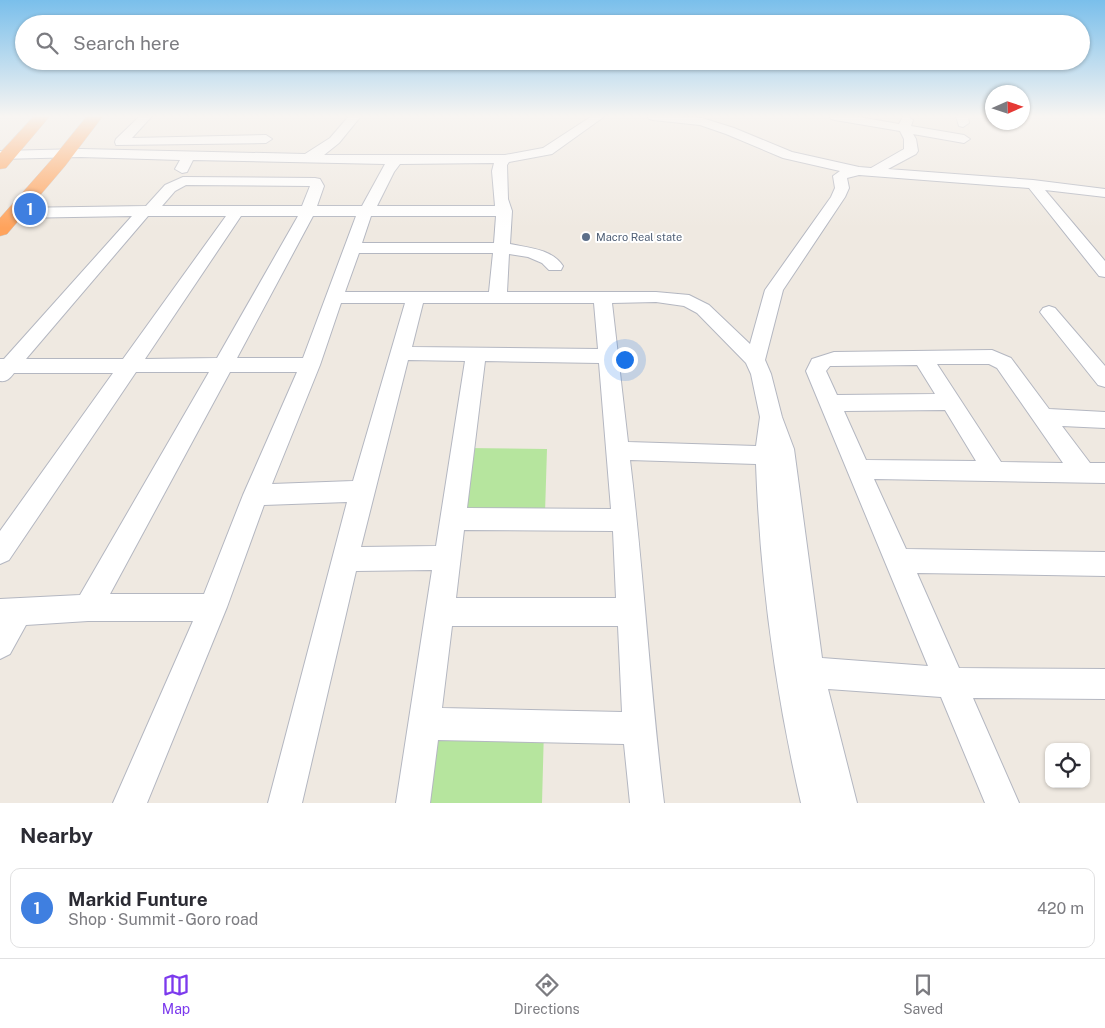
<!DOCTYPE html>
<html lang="en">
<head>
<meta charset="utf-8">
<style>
	:root { --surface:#fff; --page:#f2f2f3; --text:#2b2b33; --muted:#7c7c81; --line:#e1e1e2; --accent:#7c3aed }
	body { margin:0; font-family:"Public Sans",sans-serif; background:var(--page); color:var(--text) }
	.controls { position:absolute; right:15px; bottom:15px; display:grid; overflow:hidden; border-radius:10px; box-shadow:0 1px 4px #0004 }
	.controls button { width:45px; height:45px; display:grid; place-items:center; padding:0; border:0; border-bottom:1px solid var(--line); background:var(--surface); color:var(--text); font:25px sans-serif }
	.compass { position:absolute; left:985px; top:85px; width:45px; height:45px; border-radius:50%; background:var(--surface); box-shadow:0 1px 4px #0004; rotate:87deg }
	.you { position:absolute; left:624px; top:359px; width:18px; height:18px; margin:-12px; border:4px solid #fff; border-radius:50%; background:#1a73e8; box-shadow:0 0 0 8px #1a73e833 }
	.badge { display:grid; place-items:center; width:32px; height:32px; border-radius:50%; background:var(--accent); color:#fff; font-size:16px; font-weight:700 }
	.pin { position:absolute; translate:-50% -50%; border:2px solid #fff; box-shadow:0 1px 5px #0006 }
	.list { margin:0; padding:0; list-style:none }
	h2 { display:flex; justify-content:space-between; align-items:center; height:65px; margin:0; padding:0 20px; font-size:21px }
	h2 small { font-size:16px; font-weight:400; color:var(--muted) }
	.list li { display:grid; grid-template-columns:32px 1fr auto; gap:15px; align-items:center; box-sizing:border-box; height:80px; margin:0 10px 10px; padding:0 10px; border:1px solid var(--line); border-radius:10px }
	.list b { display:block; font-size:19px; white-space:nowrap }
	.list p { margin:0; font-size:16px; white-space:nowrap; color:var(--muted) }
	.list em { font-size:16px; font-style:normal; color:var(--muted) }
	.icon { flex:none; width:28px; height:28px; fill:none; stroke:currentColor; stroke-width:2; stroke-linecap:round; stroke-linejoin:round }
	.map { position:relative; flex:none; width:1105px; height:803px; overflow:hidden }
	.search { position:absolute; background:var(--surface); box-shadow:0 1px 4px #0004; left:15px; right:15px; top:15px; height:55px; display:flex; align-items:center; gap:12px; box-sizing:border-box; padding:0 18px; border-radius:28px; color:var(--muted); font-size:19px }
	.sheet { height:155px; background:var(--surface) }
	nav { display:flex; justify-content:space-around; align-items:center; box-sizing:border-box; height:70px; border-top:1px solid var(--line); background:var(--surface); font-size:14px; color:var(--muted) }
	nav a { display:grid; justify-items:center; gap:2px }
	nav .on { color:var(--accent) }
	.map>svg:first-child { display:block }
	.green { fill:#b6e59e }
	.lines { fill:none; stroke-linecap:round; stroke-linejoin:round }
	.minor-casing { stroke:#b4b7c1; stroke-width:2 }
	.highway-casing { stroke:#c9c9c9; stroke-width:1 }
	.minor { fill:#fff; fill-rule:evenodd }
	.highway { fill:#ffa35c; fill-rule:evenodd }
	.service-dot { fill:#5c6f8a; stroke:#fff; stroke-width:2 }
	.labels { text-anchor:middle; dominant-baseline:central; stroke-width:4; stroke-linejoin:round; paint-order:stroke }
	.far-service-label { font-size:11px; fill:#4e5e75; stroke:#fff; text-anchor:start }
</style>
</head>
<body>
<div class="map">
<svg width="1105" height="803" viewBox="0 0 1105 803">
	<rect width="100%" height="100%" fill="#efe9e1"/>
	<path class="green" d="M466 448 547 449 545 513 456 512Z
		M431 727 544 729 542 803H420Z"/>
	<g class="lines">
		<defs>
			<path id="minor" d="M140 116H152L132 138 266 135 272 139 266 143 116 145 115 142 116 139Z
				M349 116H361L339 143 324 155H505L543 148 592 116H605L552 154 509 162 507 165 508 199 512 211 510 244C529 248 552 249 563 266L561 270H549L542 263 528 257 509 254 507 292H656L689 295 709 305 750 344 765 290 831 197 835 188 833 176 840 171 783 158 726 134 700 125 653 120 649 119 647 116H679L702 118 734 128 792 152 859 167 871 168 904 149V139L900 131 835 120 831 119 829 116H853L899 124 903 117 907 116 913 120 911 126 964 135 970 139 964 143 913 134 916 139 918 151 916 154 888 169 1033 180 1105 189V197L1045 190 1105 261V277L1099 276 1029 188 859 175 847 178 849 188 845 197 783 290 765 360 771 374 782 417 794 449 822 658 928 666 806 371 812 359 834 352 992 350 1011 358 1049 409 1105 412V428L1062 426 1090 463H1105V483L874 479 906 549 1105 552V576L917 573 959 668 1105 669V699L973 698 1019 803H985L941 697 828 689 857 803H801C775 691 760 578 756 464L630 460C644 575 650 689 664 803H630L624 744 438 740 430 803H396L432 570 356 571 302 803H268L347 502 264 505 227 607 147 803H113L193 621H88L26 625 10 654 0 659V599L80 595 209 372H136L9 560 0 564V531L113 373H14C10 378 7 382 0 381V359H4L132 216 15 218 10 216 7 213 10 210 15 208 146 206 165 185 183 177 315 178 320 179 324 186 317 206H362L385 164 193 160 187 172 182 173 175 169 180 160 81 157 0 159V151L81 149 305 154 330 138ZM494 163 492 171 495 206H377L394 172 400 164ZM186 185 310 186 302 206H162L175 191ZM148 216H226L123 359H26ZM241 216H298L217 358 145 359ZM313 216H356L303 358H237ZM371 216H496L494 243H362ZM359 253H493L489 292H345ZM656 302 684 306 697 313 746 363 751 374 760 417 756 446 628 442 612 303ZM341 303H405L353 481 272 484 320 365ZM423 303H594L598 349 412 347ZM408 360 465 361 436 546 361 547ZM485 361 599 363 611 509 467 508ZM937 364H989L997 368 1063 463 1001 462ZM917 365 935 394 837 395 826 371 830 366H834ZM230 372H297L243 495 204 594H110ZM945 410 976 461 866 460 844 411ZM464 530 613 531 616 598H456ZM452 626H618L622 712 442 708Z
				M956 116H968L969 123 963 127 959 126Z
				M1049 306 1055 308 1105 366V387L1098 385 1043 316 1040 312 1043 308Z"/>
			<path id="highway" d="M34 116H50L6 168 0 169V153Z
				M87 116H103L65 166 7 234 0 236V218L53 158Z"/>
		</defs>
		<use href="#minor" class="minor-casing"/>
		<use href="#highway" class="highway-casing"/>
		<use href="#minor" class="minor"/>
		<use href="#highway" class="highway"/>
	</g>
	<linearGradient id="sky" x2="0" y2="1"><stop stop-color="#7abfeb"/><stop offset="0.51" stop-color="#f8f5f2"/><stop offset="1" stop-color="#f8f5f2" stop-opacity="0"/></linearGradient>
	<rect width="1105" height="228" fill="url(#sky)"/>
	<circle class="service-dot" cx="586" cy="237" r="5"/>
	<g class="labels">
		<g class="far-service-label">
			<text x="596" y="237">Macro Real state</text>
		</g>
	</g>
</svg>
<div class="controls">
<button><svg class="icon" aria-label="locate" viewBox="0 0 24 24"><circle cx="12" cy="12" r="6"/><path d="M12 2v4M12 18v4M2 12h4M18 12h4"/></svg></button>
</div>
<svg class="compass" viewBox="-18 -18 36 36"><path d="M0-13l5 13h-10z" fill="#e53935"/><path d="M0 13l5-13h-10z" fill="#7c7c81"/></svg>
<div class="you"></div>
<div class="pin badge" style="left:30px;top:209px;background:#3f7fe0">1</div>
<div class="search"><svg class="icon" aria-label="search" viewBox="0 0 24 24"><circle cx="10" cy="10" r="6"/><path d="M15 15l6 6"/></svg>Search here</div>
</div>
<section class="sheet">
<h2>Nearby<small></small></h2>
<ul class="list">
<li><span class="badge" style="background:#3f7fe0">1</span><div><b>Markid Funture</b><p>Shop · Summit - Goro road</p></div><em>420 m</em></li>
</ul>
</section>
<nav>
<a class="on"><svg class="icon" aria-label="map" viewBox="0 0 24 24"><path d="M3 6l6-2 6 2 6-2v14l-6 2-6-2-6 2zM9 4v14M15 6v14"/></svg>Map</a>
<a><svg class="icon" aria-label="directions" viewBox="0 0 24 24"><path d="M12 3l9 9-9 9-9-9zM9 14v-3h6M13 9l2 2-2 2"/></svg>Directions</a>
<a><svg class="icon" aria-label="saved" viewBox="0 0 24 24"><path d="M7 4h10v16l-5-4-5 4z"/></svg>Saved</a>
</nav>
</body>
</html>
